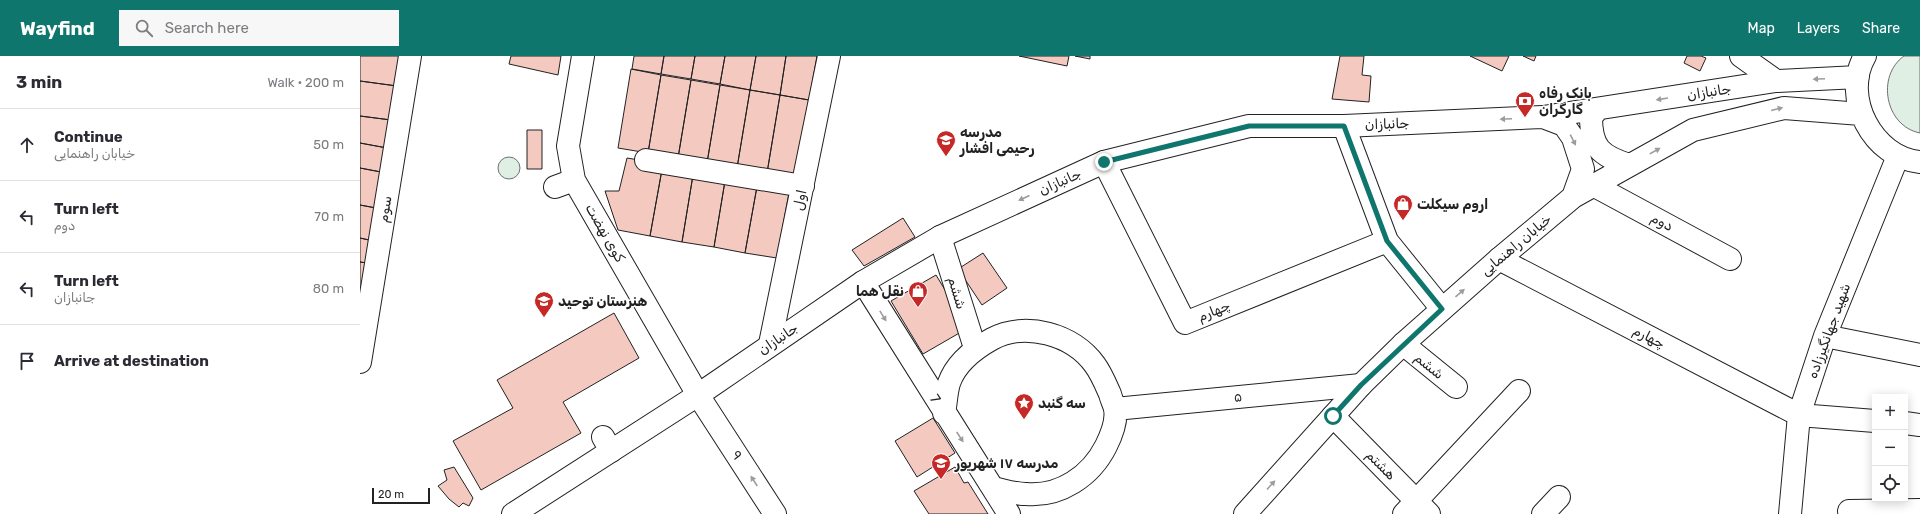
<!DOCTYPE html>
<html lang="en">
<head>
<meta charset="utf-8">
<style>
	:root { --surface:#fff; --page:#f7f7f7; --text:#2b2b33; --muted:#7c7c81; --line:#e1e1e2; --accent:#0f766e }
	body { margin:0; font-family:Rubik,"Noto Naskh Arabic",sans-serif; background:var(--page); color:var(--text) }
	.controls { position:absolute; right:12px; bottom:12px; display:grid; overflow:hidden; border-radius:0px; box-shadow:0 2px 10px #0003 }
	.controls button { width:36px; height:36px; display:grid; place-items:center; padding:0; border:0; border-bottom:1px solid var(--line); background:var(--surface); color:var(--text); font:20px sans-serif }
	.scale { position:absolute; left:12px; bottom:10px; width:58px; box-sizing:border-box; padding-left:4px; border:2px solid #222; border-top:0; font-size:11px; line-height:14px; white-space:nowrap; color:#222; -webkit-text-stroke:3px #fff; paint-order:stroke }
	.stop { position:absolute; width:12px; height:12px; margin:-9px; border:3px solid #0f766e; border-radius:50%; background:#fff }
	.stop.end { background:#0f766e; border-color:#fff; box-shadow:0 1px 4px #0008 }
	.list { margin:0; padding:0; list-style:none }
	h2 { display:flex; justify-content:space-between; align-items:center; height:52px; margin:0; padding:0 16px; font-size:17px }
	h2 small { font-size:13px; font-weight:400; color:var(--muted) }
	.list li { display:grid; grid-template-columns:26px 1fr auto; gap:12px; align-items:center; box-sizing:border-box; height:72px; padding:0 16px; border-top:1px solid var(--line) }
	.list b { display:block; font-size:15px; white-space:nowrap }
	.list p { margin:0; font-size:13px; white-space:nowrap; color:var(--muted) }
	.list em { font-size:13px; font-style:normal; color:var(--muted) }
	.icon { flex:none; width:22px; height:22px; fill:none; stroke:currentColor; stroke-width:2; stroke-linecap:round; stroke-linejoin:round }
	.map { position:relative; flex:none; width:1560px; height:458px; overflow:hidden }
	header { display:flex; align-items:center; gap:24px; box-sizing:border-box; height:56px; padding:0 20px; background:var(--accent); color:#fff }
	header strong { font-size:19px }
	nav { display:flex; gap:22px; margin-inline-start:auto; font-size:14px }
	.search { width:280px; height:36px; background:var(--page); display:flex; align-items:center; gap:10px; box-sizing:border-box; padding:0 14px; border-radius:0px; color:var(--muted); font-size:15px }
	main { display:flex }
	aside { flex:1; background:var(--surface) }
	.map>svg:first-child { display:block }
	.green { fill:#e0efe3; stroke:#6f6f6f }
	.building { fill:#f3c9c0; stroke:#222 }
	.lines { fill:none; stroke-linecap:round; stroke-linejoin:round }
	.minor-casing { stroke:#222; stroke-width:24 }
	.major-casing { stroke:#222; stroke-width:24 }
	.minor { stroke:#fff; stroke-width:22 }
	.major { stroke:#fff; stroke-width:22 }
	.oneway { fill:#9c9c9c }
	.route { stroke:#0f766e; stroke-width:5 }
	.labels { text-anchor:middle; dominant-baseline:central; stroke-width:3; stroke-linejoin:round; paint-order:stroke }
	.street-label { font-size:14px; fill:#222; stroke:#fff }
	.poi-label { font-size:14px; font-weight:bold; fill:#222; stroke:#fff; text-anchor:start }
</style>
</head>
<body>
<header>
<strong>Wayfind</strong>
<div class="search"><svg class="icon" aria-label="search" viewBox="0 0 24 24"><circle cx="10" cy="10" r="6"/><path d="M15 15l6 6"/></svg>Search here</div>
<nav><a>Map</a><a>Layers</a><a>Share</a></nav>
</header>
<main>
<aside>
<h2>3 min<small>Walk · 200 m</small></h2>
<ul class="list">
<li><svg class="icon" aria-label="ahead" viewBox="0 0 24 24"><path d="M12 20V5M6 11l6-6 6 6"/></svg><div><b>Continue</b><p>خیابان راهنمایی</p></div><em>50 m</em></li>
<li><svg class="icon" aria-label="left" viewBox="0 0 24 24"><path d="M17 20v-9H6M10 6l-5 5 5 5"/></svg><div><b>Turn left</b><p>دوم</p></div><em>70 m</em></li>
<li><svg class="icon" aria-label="left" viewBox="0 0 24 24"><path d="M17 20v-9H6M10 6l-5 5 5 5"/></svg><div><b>Turn left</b><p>جانبازان</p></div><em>80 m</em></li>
<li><svg class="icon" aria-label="arrive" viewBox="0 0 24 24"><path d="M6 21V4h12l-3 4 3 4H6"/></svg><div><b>Arrive at destination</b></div></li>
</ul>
</aside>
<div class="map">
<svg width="1560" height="458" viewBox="0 0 1560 458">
	<rect width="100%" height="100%" fill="#fff"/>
	<path class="green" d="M1544 0H1560V77C1525 70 1516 20 1544 0Z
		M138 112a11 11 0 1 1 22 0a11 11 0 1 1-22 0Z"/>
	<path class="building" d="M0 0H41L37 30 0 25Z
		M151 0H201L198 19 149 8Z
		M274 0H304L301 18 272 13Z
		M304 0H335L331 23 301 18Z
		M335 0H365L360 28 331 23Z
		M365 0H396L390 34 360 28Z
		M396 0H426L420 39 390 34Z
		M426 0H457L449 44 420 39Z
		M659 0H709L707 10Z
		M715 0H730V3Z
		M980 0H1004L1002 19 1011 20 1009 46 972 43Z
		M1110 0H1149L1142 15Z
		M1163 0H1176L1174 5Z
		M1327 0H1341L1346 2 1340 15 1324 7Z
		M271 13 301 19 288 97 258 92Z
		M301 19 331 24 318 102 288 97Z
		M331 24 360 29 347 107 318 102Z
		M0 25 37 30 31 64 0 60Z
		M360 29 390 34 377 112 347 107Z
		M390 34 420 39 407 117 377 112Z
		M420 39 449 44 436 122 407 117Z
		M0 60 31 64 27 92 0 87Z
		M167 74H182V113H167Z
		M0 87 27 92 21 116 0 112Z
		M267 102 303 108 290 180 258 174 245 135H259Z
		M303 108 334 113 322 186 290 180Z
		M0 112 21 116 16 152 0 149Z
		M334 113 366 119 354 191 322 186Z
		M366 119 398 125 385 197 354 191Z
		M398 125 430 131 417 202 385 197Z
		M0 149 16 152 9 184 0 182Z
		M543 162 555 181 504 210 492 194Z
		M0 182 9 184 7 207 0 206Z
		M623 197 647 232 622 249 598 213Z
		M0 206 7 207 3 232H0Z
		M576 219 608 272 563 298 531 245Z
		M254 257 279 302 203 346 221 377 121 434 93 385 153 352 137 324Z
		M573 362 595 397 557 421 535 385Z
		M94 411 113 442 109 450 103 447 99 451 89 443 78 430 87 424 84 414Z
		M595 411 604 427 608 426 628 458H569L554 435Z"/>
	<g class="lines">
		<defs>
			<path id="minor" d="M223 0 208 90 214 124 338 339 415 458
				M1381 0 1416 25
				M984 70 1027 185 1082 253
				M286 104 443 130
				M744 106 825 267 1027 185
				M1233 129 1370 203
				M195 131 214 124
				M580 181 615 292
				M1139 203 1439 359 1515 365
				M503 226 649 458
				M1465 280 1560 299
				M410 288 469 0
				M1043 288 1096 331
				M0 306 50 0
				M755 353 1001 329
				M584 357C586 348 586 337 589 327 596 307 614 293 632 283 665 265 713 278 735 309 741 317 746 329 750 338 751 343 754 348 755 353 757 364 751 380 746 390 731 420 700 441 666 438 655 438 643 434 633 432
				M973 360 1069 458
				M1545 367 1560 369
				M243 381 251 395
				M1489 455 1560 454
				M1044 458 1159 335
				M1183 458 1199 441
				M1430 458 1439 359 1465 280 1538 100"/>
			<path id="major" d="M1505 0C1481 41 1513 102 1560 106
				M1238 53 1231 61C1231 92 1241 100 1269 109
				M1183 61 1204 69 1213 82 1223 113 1213 141
				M153 458 338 339 503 226 580 181 744 106 889 70H984L1183 61 1416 25 1498 21
				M885 458 1001 329 1043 288 1139 203 1213 141 1333 74 1424 52 1501 58"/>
		</defs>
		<use href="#minor" class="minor-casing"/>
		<use href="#major" class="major-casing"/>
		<use href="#minor" class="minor"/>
		<use href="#major" class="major"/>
	</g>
	<defs><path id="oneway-solid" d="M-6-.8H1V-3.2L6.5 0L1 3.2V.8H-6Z"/></defs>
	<g class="oneway">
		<use href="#oneway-solid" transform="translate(1459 23) rotate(177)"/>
		<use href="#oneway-solid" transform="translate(1302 43) rotate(171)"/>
		<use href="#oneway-solid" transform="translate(1417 53) rotate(-14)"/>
		<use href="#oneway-solid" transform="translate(1146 63) rotate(178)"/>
		<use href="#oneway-solid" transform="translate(1213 84) rotate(63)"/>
		<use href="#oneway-solid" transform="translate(1295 95) rotate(-29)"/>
		<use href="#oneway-solid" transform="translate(664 142) rotate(156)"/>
		<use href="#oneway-solid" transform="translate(1100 237) rotate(-41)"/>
		<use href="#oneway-solid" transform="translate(523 260) rotate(58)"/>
		<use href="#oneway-solid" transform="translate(600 381) rotate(57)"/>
		<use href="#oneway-solid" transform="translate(394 425) rotate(-123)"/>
		<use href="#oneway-solid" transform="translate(911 429) rotate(-48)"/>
	</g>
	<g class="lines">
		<path class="route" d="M744 106 889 70H984L1027 185 1082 253 1001 329 973 360"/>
	</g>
	<defs>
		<symbol id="bank-pin" viewBox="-11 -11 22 30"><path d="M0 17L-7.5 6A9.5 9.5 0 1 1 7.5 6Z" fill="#c62828" stroke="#fff"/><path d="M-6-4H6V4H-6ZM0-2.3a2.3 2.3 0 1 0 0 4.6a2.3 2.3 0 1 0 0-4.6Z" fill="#fff"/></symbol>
		<symbol id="school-pin" viewBox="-11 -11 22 30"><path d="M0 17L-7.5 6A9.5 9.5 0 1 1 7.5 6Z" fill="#c62828" stroke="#fff"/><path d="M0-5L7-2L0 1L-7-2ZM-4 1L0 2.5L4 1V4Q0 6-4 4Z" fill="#fff"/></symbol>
		<symbol id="shop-pin" viewBox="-11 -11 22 30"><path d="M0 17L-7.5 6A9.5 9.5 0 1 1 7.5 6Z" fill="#c62828" stroke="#fff"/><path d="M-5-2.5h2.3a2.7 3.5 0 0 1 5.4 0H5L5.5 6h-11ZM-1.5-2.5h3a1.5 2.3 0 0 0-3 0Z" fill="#fff"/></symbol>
		<symbol id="sight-pin" viewBox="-11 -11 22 30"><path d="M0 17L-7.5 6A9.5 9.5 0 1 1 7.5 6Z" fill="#c62828" stroke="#fff"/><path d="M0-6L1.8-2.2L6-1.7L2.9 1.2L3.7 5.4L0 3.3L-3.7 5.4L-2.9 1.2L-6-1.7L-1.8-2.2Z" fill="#fff"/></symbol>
	</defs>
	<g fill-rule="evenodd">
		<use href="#bank-pin" x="1154" y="34" width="22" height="30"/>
		<use href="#school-pin" x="575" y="73" width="22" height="30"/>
		<use href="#shop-pin" x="1032" y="137" width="22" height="30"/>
		<use href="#shop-pin" x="547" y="224" width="22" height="30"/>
		<use href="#school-pin" x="173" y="234" width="22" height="30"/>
		<use href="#sight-pin" x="653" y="336" width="22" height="30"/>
		<use href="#school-pin" x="570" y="396" width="22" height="30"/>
	</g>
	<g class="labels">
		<g class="street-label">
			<text transform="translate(1349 36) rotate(-9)">جانبازان</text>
			<text transform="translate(1027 68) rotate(-2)">جانبازان</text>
			<text transform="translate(700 126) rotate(-24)">جانبازان</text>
			<text transform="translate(440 144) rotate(-78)">اول</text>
			<text transform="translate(25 153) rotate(-81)">سوم</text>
			<text transform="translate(1302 166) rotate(28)">دوم</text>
			<text transform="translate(245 177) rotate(60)">کوی نهضت</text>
			<text transform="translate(1156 189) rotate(-40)">خیابان راهنمایی</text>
			<text transform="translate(597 237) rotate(73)">ششم</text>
			<text transform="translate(854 255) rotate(-22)">چهارم</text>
			<text transform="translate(1469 275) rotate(-70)">شهید جهانگیرزاده</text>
			<text transform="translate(1289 281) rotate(27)">چهارم</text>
			<text transform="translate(418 283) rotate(-34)">جانبازان</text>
			<text transform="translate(1069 310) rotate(39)">ششم</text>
			<text transform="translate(878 341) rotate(-6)">۵</text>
			<text transform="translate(575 343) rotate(58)">7</text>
			<text transform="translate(377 399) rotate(57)">۹</text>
			<text transform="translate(1021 409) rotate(45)">هشتم</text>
		</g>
		<g class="poi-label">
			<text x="1179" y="37">بانک رفاه<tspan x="1179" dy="16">گارگران</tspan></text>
			<text x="600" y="76">مدرسه<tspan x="600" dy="16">رحیمی افشار</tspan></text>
			<text x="1057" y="148">اروم سیکلت</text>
			<text x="544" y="235" text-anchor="end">نقل هما</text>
			<text x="198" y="245">هنرستان توحید</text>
			<text x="678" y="347">سه گنبد</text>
			<text x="595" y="407">مدرسه ۱۷ شهریور</text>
		</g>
	</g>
</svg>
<div class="controls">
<button>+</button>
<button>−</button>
<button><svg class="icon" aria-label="locate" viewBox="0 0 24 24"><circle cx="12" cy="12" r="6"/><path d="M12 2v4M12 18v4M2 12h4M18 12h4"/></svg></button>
</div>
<div class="scale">20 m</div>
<div class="stop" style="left:973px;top:360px"></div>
<div class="stop end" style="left:744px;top:106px"></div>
</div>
</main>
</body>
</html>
